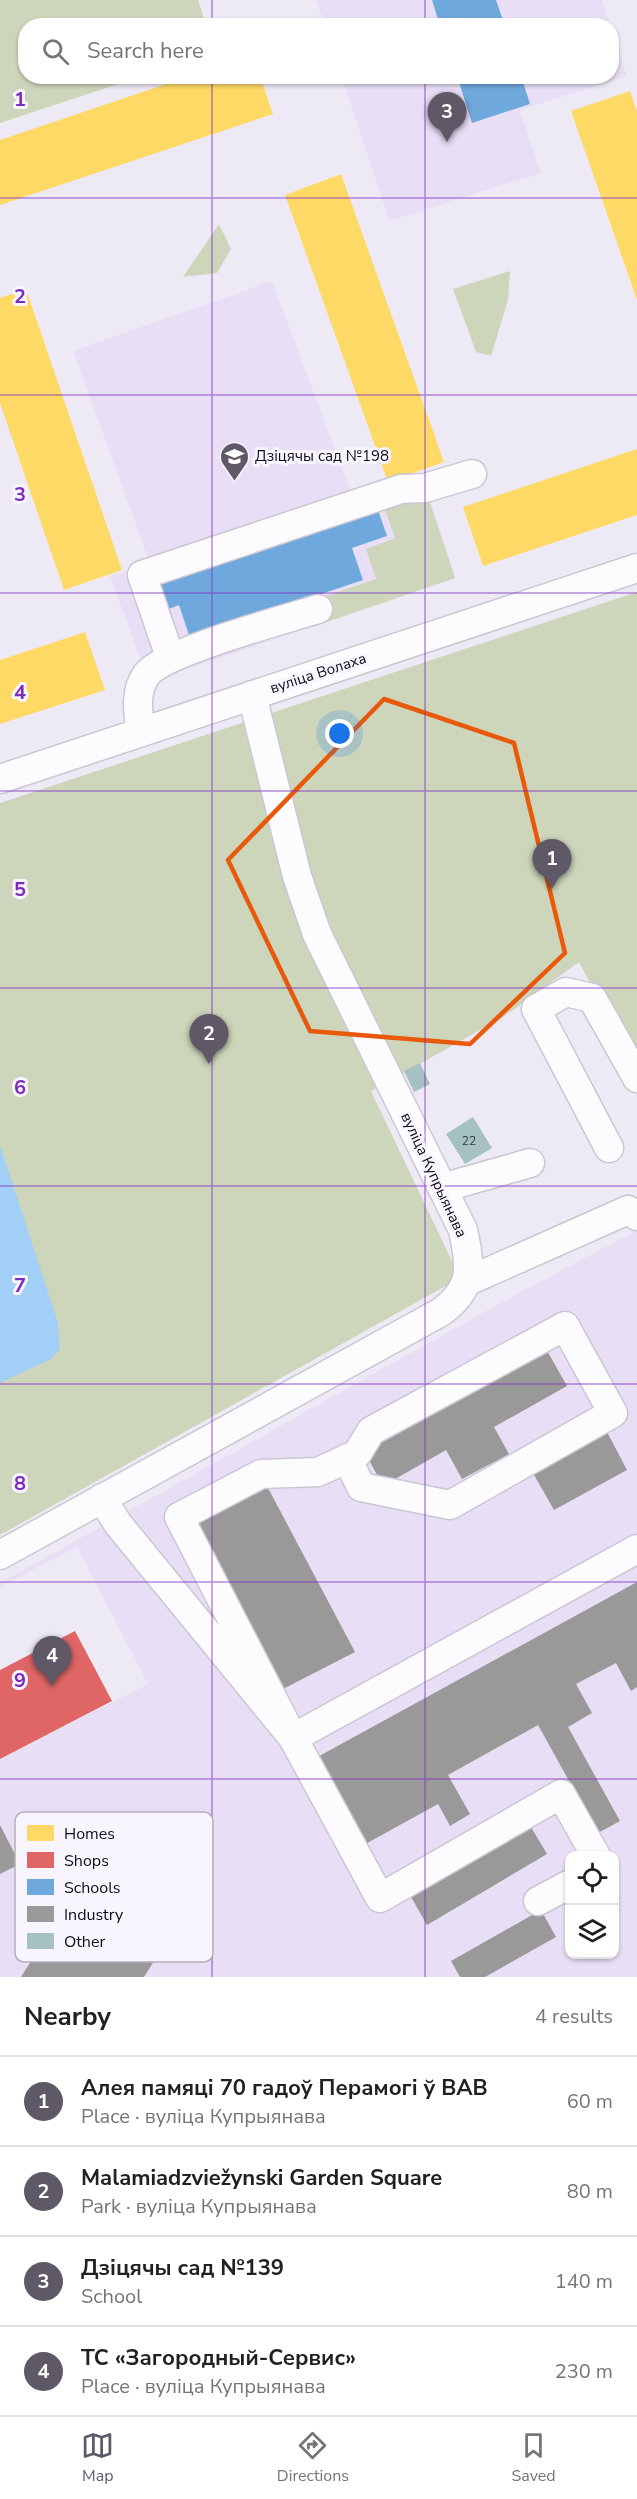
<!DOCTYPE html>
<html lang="en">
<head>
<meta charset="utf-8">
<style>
	:root { --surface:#fff; --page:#f2f2f2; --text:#202124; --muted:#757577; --line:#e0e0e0; --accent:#5e5867 }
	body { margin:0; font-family:"Nunito Sans",sans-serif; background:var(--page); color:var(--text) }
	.controls { position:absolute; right:18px; bottom:18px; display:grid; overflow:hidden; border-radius:12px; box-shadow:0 2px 4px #0004 }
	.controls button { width:54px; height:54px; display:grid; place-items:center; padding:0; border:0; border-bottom:2px solid var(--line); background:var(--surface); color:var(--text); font:30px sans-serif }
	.you { position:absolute; left:340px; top:734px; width:21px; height:21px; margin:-15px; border:4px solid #fff; border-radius:50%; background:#1a73e8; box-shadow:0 0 0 9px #1a73e833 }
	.badge { display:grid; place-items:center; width:39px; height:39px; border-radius:50%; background:var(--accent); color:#fff; font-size:20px; font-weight:700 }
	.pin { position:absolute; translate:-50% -50px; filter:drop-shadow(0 2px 3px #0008) }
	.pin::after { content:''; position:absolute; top:32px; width:21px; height:18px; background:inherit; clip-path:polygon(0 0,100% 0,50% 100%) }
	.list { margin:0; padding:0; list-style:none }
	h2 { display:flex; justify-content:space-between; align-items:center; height:78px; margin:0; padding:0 24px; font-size:26px }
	h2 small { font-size:20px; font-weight:400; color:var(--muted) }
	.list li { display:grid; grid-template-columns:39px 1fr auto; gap:18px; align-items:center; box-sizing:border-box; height:90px; padding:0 24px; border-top:2px solid var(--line) }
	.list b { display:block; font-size:22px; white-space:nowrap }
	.list p { margin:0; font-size:20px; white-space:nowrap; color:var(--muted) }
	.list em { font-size:20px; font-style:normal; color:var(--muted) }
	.icon { flex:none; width:33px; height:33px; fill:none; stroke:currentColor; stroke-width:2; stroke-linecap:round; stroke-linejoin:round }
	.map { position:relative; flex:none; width:637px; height:1977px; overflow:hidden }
	.search { position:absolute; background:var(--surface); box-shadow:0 2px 4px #0004; left:18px; right:18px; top:18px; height:66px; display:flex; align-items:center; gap:15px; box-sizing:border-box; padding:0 21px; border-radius:24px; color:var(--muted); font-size:22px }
	.sheet { height:438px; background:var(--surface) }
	nav { display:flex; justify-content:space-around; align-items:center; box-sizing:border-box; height:84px; border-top:2px solid var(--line); background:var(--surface); font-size:16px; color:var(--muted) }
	nav a { display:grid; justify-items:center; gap:3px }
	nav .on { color:var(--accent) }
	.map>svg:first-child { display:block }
	.built { fill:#e8dff6; fill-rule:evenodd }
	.green { fill:#cdd6bb }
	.water { fill:#a1cff6 }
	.homes { fill:#ffd966 }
	.shops { fill:#e06666 }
	.schools { fill:#6fa8dc }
	.industry { fill:#999 }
	.building { fill:#a6c1c3 }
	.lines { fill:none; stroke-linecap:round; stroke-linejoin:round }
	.minor-casing { stroke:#cbc6d3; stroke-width:31 }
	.minor { stroke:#fcfcfe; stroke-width:28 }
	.marked { fill:none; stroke:#e8590c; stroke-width:4.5; stroke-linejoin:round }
	.grid { fill:none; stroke:#7b2cbf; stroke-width:1.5; stroke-opacity:0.55 }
	.labels { text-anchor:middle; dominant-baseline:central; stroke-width:6; stroke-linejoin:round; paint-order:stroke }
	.number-label { font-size:12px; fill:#363844 }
	.poi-label { font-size:15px; fill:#110a1a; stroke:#f8f5fe; text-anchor:start }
	.street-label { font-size:15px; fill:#110a1a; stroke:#f8f5fe }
	.key { fill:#f8f5fe; stroke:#b3aeba; stroke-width:1.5 }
	.key-label { font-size:16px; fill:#110a1a }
	.grid-label { font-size:20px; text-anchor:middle; font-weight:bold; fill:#7b2cbf; stroke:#f8f5fe; stroke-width:6; stroke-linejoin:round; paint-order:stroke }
</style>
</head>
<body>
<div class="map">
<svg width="637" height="1977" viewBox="0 0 637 1977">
	<rect width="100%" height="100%" fill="#eeeaf5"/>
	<path class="built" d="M316 0H602L610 25H325Z
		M612 30 627 76 520 110 541 173 389 221 342 77 612 76Z
		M272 281 353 497 432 504 455 578 149 682 110 576 150 563 73 351Z
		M637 1230V1977H0V1759L148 1684 77 1547 0 1587V1583L502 1302ZM570 1856H614V1954H570Z"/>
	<path class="green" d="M0 0H198L206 25 26 26V76L139 77 0 123Z
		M219 224 231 249 217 273 183 277Z
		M510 271 508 300 491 356 476 352 453 289Z
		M425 488 455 578 327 622 317 599 376 579 366 549 395 538 383 504Z
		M637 592V1061L631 1064 579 962 502 1018 371 1091 460 1278 0 1535V803Z"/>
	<path class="water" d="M0 1145 58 1323 60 1349 51 1359 0 1383Z"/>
	<path class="homes" d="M190 76H260L273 114 0 205V140Z
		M630 91 637 111V300L571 111Z
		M341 174 444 462 388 482 285 195Z
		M26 289 122 570 64 590 0 403V298Z
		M637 449V515L483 566 463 507Z
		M85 632 105 690 0 724V660Z"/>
	<path class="shops" d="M75 1631 112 1701 0 1759V1670Z"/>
	<path class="schools" d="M432 0H496L505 26H440Z
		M457 76H521L530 104 472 123Z
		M378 510 387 536 352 548 363 580 190 638 179 605 161 612 152 585Z"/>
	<path class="industry" d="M545 1347 567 1386 494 1427 509 1454 462 1479 446 1450 383 1486 363 1449Z
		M607 1432 627 1470 554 1510 533 1473Z
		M267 1486 355 1652 283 1689 196 1524Z
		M637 1582V1687L631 1691 616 1663 576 1684 592 1713 568 1727 620 1821 598 1833 538 1725 448 1775 470 1814 450 1826 438 1804 360 1847 312 1760Z
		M0 1825 20 1864 0 1874Z
		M531 1827 547 1854 427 1925 411 1897Z
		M112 1833 200 1888 144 1977H21Z
		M541 1910 556 1937 485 1977H460L451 1961Z"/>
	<path class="building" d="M420 1063 430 1084 414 1092 404 1071Z
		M473 1117 492 1148 465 1164 446 1134Z"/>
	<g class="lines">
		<defs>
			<path id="minor" d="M170 657 142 575 401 489 425 488 472 474
				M141 732C138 713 134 691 147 674 166 651 283 620 318 609
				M0 779 637 568
				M609 1148 536 1009 566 992 592 998 637 1078
				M442 1188 530 1163
				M468 1281 628 1210 637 1216
				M347 1458 361 1487 450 1505 613 1413 565 1326 371 1431 357 1454 318 1472 261 1474 179 1517 293 1738 637 1549
				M102 1498 118 1524 293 1738 380 1898 561 1794 596 1856
				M0 1555 441 1312C474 1288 471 1267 463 1230L317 934 297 876 252 695
				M538 1901 570 1884"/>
		</defs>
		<use href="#minor" class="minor-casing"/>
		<use href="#minor" class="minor"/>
	</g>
	<path class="marked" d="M384 699 514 743 565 953 470 1044 310 1031 228 860Z"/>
	<path class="grid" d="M212 0V26M425 0V26M212 76V1977M425 76V1977M0 198H637M0 395H637M0 593H637M0 791H637M0 988H637M0 1186H637M0 1384H637M0 1582H637M0 1779H637"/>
	<defs>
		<symbol id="school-pin" viewBox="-11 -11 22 30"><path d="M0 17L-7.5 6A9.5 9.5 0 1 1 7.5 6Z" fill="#5e5867" stroke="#f8f5fe"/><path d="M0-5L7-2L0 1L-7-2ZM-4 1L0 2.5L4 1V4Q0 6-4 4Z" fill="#fff"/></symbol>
	</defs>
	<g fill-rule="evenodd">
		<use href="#school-pin" x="218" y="440" width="33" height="45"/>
	</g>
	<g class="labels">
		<g class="number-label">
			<text x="469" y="1141">22</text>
		</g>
		<g class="poi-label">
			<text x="255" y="456">Дзіцячы сад №198</text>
		</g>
		<g class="street-label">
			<text transform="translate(318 673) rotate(-18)">вуліца Волаха</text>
			<text transform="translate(434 1175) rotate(65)">вуліца Купрыянава</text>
		</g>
	</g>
	<rect x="15" y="1812" width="198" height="150" rx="9" class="key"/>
	<rect x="27" y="1825" width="27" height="16" fill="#ffd966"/>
	<rect x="27" y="1852" width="27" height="16" fill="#e06666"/>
	<rect x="27" y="1879" width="27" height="16" fill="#6fa8dc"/>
	<rect x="27" y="1906" width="27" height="16" fill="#999"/>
	<rect x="27" y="1933" width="27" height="16" fill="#a6c1c3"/>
	<g class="key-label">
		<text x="64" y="1839">Homes</text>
		<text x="64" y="1866">Shops</text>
		<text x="64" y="1893">Schools</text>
		<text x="64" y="1920">Industry</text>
		<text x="64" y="1947">Other</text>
	</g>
	<g class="grid-label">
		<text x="20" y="106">1</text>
		<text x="20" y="303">2</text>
		<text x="20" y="501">3</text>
		<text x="20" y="699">4</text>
		<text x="20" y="896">5</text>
		<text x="20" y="1094">6</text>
		<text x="20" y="1292">7</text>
		<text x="20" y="1490">8</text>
		<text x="20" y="1687">9</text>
	</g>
</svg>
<div class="controls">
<button><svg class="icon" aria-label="locate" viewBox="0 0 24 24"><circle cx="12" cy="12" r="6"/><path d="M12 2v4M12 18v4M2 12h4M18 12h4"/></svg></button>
<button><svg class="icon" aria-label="layers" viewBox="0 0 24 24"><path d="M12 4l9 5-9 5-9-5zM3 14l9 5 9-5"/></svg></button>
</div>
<div class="you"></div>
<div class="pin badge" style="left:552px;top:889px">1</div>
<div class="pin badge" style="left:209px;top:1064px">2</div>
<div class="pin badge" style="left:447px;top:142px">3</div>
<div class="pin badge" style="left:52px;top:1686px">4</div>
<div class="search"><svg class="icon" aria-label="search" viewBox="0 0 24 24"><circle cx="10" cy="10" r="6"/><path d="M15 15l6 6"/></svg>Search here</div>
</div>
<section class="sheet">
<h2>Nearby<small>4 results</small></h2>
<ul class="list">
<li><span class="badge">1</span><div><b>Алея памяці 70 гадоў Перамогі ў ВАВ</b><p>Place · вуліца Купрыянава</p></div><em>60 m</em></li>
<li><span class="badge">2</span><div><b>Malamiadzviežynski Garden Square</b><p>Park · вуліца Купрыянава</p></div><em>80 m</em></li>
<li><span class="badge">3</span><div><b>Дзіцячы сад №139</b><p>School</p></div><em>140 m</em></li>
<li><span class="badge">4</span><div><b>ТС «Загородный-Сервис»</b><p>Place · вуліца Купрыянава</p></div><em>230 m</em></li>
</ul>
</section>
<nav>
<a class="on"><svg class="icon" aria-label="map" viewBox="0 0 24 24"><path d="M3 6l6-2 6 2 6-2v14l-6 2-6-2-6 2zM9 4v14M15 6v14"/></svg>Map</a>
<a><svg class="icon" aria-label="directions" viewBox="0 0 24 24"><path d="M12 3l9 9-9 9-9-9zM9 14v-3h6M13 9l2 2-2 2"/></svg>Directions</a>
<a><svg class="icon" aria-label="saved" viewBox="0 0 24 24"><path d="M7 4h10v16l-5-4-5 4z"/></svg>Saved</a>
</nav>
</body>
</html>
